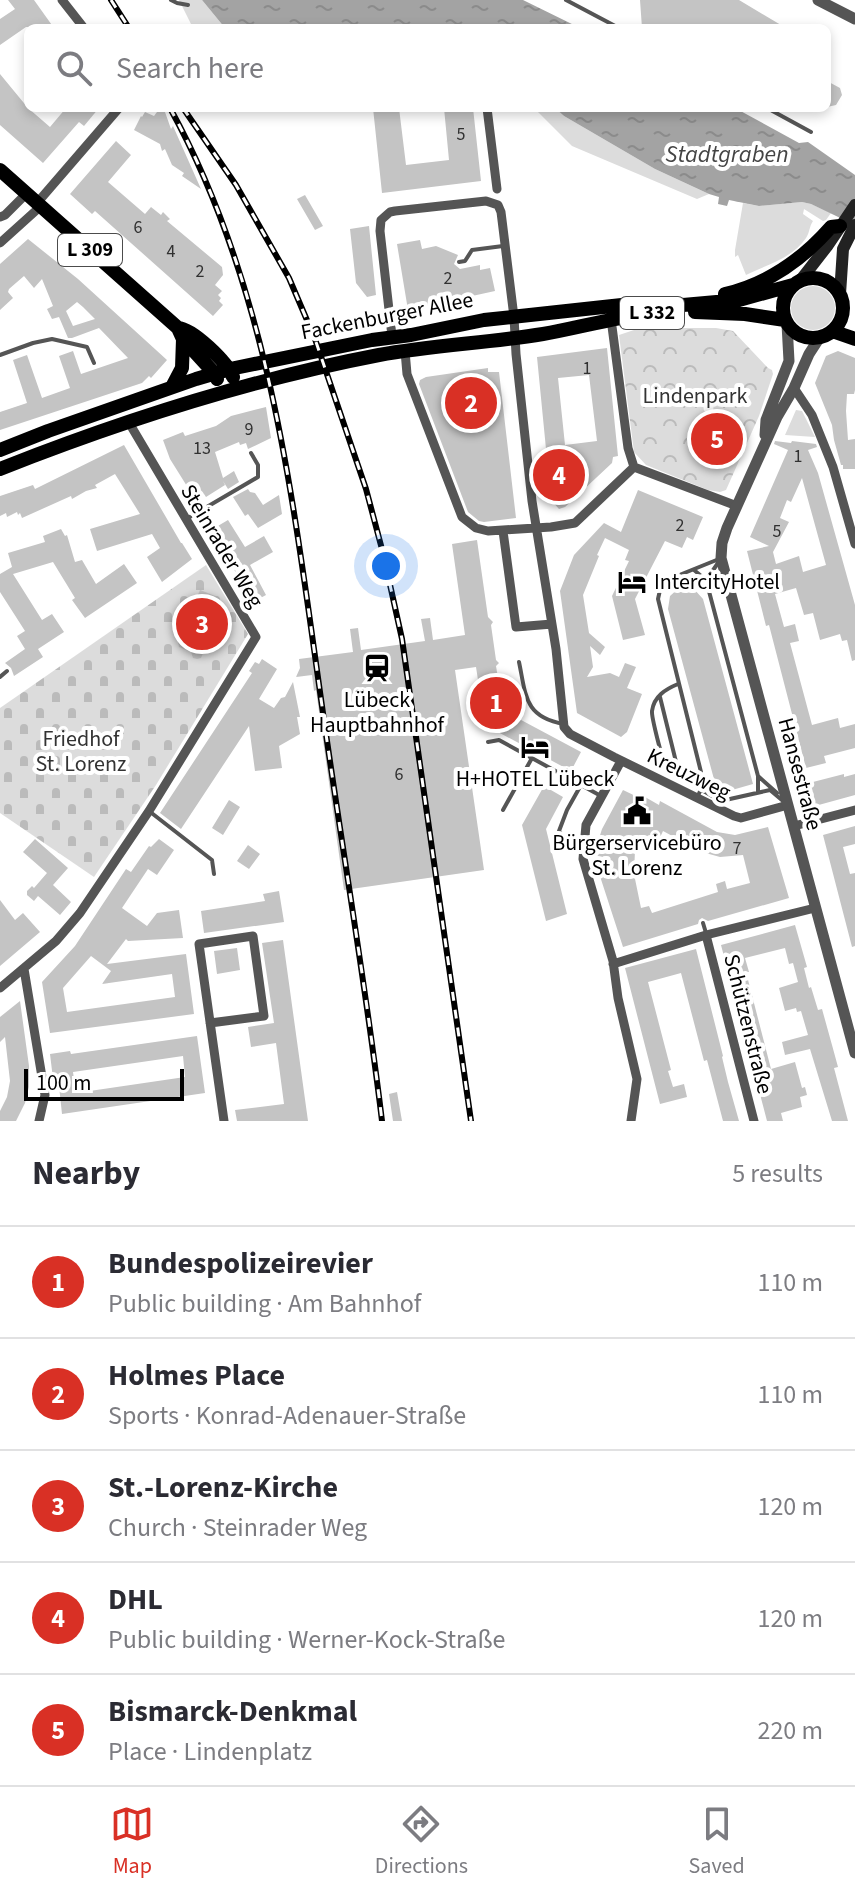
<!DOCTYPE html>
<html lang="en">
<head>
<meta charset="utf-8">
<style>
	:root { --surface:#fff; --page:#f2f2f3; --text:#2b2b33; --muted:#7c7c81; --line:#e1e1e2; --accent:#d93025 }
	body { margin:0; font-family:"Source Sans 3",sans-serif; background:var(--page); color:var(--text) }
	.scale { position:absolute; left:24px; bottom:20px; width:160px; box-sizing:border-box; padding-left:8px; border:4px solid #000; border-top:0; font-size:22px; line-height:28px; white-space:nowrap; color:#000; -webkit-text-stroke:6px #fff; paint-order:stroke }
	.you { position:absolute; left:386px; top:566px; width:28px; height:28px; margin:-20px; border:6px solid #fff; border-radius:50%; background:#1a73e8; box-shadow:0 0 0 12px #1a73e833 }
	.badge { display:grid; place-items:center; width:52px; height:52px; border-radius:50%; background:var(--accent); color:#fff; font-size:26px; font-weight:700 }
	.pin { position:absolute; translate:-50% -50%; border:4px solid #fff; box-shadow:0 2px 8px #0006 }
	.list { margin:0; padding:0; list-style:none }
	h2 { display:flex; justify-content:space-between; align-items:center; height:104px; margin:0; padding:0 32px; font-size:34px }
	h2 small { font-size:26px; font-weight:400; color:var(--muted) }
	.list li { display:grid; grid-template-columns:52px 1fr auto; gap:24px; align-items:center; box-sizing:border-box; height:112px; padding:0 32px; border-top:2px solid var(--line) }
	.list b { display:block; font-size:30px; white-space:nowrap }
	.list p { margin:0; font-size:26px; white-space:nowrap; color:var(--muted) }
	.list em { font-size:26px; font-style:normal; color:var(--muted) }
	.icon { flex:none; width:44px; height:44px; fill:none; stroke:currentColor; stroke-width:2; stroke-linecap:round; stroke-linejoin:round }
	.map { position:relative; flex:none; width:855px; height:1121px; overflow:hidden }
	.search { position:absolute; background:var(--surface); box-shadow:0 4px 12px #0003; left:24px; right:24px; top:24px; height:88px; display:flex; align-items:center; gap:20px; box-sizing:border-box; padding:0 28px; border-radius:12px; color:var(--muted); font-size:30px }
	.sheet { height:664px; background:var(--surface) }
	nav { display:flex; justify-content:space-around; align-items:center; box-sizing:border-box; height:112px; border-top:2px solid var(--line); background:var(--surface); font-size:22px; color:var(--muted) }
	nav a { display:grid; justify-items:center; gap:4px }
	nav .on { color:var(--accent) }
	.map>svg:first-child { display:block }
	.grass { fill:#dcdcdc }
	.cemetery { fill:url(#cemetery-stones) }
	.park { fill:url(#park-crowns) }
	.water { fill:url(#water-ripples) }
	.building { fill:#c4c4c4; fill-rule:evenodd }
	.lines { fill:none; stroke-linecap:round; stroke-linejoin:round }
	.service { stroke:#555; stroke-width:4 }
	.minor { stroke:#555; stroke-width:9 }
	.tertiary { stroke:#555; stroke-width:11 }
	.secondary { stroke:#222; stroke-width:12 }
	.primary { stroke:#000; stroke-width:14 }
	.rail-casing { stroke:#000; stroke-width:6 }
	.rail { stroke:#fff; stroke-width:3; stroke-dasharray:9; stroke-linecap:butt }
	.labels { text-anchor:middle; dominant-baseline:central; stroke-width:8; stroke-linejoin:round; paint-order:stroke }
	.number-label { font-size:18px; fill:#313131 }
	.shield { fill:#fff; stroke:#4c4c4c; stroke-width:2 }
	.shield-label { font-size:20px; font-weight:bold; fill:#000 }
	.street-label { font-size:22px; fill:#000; stroke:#fff }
	.park-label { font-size:22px; fill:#333; stroke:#fff }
	.poi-label { font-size:22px; fill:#000; stroke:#fff }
	.water-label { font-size:24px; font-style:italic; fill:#444; stroke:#fff }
</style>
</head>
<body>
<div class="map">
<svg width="855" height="1121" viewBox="0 0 855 1121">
	<defs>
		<pattern id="cemetery-stones" width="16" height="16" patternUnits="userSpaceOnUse" patternTransform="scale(2)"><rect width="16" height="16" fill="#dcdcdc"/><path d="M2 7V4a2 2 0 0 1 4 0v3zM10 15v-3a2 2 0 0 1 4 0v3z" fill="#bbb"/></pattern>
		<pattern id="park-crowns" width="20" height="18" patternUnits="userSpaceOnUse" patternTransform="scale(2)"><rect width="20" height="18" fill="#dcdcdc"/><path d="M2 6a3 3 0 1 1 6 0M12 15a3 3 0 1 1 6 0" fill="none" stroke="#bbb"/></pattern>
		<pattern id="water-ripples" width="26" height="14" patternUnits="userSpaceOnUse" patternTransform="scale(2)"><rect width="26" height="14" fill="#a3a3a3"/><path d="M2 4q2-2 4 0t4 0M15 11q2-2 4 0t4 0" fill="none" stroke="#8b8b8b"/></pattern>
	</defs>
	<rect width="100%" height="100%" fill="#fff"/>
	<path class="grass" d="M179 0H202L225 28H193Z
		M534 108H555L564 116 655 169 709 194 697 199 572 146Z
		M802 202 811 204 831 213 826 220 823 221 804 209 803 214 813 221C809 227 810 232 806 238 793 258 766 265 746 275L738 255 735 257V250L743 203 759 206Z
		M791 308a22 22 0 1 1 44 0a22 22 0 1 1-44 0Z
		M796 410 802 411 815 437 785 435Z"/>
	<path class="cemetery" d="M206 565 248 634 156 785 94 877 0 813V708Z"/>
	<path class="park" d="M666 328H716L733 331 768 368 772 370 773 374 759 416 726 490 720 492 708 490 646 465 634 452 619 335 634 330Z"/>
	<path class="water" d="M202 0H523L580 28H225Z
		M555 108H735L799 143 808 142 855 175V225L811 204 802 202 759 206 729 200 727 206 718 204 719 197 709 194 655 169 564 116Z"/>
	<path class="building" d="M8 0H34L54 28 26 27 0 45V19L15 9Z
		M640 0H739L786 28H642Z
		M0 74 28 108 50 127 66 108H99L84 126 79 122 43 163 0 125Z
		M827 81 840 88 842 95 836 105 827 107Z
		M160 108 165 112 171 129 173 126 201 189 182 176 184 173 172 165 165 149 162 151 160 144 134 130 141 116 142 117 145 112 154 116Z
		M373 108H399L406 165 449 160 444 108H473L481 181 382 193Z
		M116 141 131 155 108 182 145 214 151 207 161 215 163 212 170 219 167 221 222 267 223 275 215 285 222 291 218 295 221 298 219 301 223 305 213 316 95 211 92 214 70 194Z
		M305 195 323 226 315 230 297 199Z
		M369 226 376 295 367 297 356 283 350 229Z
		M28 239 78 279 167 360 151 378 149 376 142 383 0 430V412L27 403 13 360 27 355 42 398 70 388 59 356 73 351 81 374 128 358 99 328 72 338H68L59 317 52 319 47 309 53 306 42 279 34 288 24 276 9 289 8 292 13 298 0 310V264ZM77 302 83 307 95 319 73 326 66 311Z
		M420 240 422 249 436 246 458 255 454 264 460 269 480 265V270L490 268 495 291 408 310 397 244Z
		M607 348 618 456 613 457 612 463 565 507 559 509 551 500 537 357ZM589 375 597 441 565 445 558 378Z
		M838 351 855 358V390L854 394H847L846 411 848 440 855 439V469H843V465H841L834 440 832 425 815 383 826 356Z
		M488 368V372H499L516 518 484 522 479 521 468 512 419 384 420 380 426 377Z
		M266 407 271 438 248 449 246 443 240 445 239 442 215 452 223 478 234 471 239 482 228 489 223 481 225 485 206 497 204 494 195 499 170 459 163 440 183 432 185 436 216 426 231 416Z
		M775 441 791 443 792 441 816 444 817 447 808 450 818 473 855 605V660L852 661 847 640 842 641 840 634 820 640 813 613 804 615 796 588 775 594 784 627 795 624 799 641 790 643 812 725 838 718 840 728 855 724V748L824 756 826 763 806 768 769 625 766 626 747 551 769 546 750 537 788 450 774 444ZM802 478 826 565 803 572 799 556 776 564 773 552 789 522 780 518 787 500 791 502Z
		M124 445 181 543H182L192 559 162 582 147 557 160 548 152 534 97 551 90 529 140 514 115 474 95 485 97 488 86 491 72 499 71 496 22 518 20 513 18 515 17 512 7 517 6 513 0 516V496L33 485 35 489Z
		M248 489 250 492 255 493 263 505 279 495 282 514 258 528 248 514 245 516 233 497Z
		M638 490 703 517 693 540 687 537 682 548 665 541 635 599 645 635 623 640 612 596 629 561 625 560 629 550 605 538 597 555 599 556 583 595 589 633 605 647 600 655 590 646 593 667 587 677 610 673 619 677 625 663 636 667 627 688 642 694 627 732 621 737 577 713 560 591 574 555 604 523 621 532Z
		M228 520 245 547 264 536 273 552 250 565 266 595 253 602 211 530Z
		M61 529 65 536 67 535 75 562 82 560 96 584 124 564 137 583 85 618 72 600 75 598 53 562 13 574 42 620 52 614 64 632 38 649 43 657 14 676 11 668 5 663 25 649 17 636 25 631 0 592V574L12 567 8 553 45 542 43 536Z
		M477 540 488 617 493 622 491 625 496 660 499 663 496 666 500 690 504 689 508 713 581 752 571 771 498 732 501 726 488 717 484 692 480 693 476 667 455 670 484 870 344 890 316 690 314 691 312 675 296 677 300 668 299 659 353 652 350 629 358 628 361 650 425 641 421 619 430 618 433 640 465 635 452 544Z
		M680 587H687L694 589 703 599 753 784 718 794 668 609 670 596Z
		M200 590 218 597 216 602 225 606 205 651H204L201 658 197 659 193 658 191 652 179 647 178 641Z
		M262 659 277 669 259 699 274 708 281 698 285 697 293 682 300 717H297L300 734 279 746 282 768 255 771 249 726 181 829 160 813 252 673 249 671 255 662 259 664Z
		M844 774V777L855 774V795L815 806 809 783Z
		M544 786 563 797 546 829 567 914 546 921 522 825Z
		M623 790 644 800 645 797 659 805 660 801 717 832 735 835 768 827 789 898 708 921 702 918 699 920 698 924 623 947 597 867 596 848 602 829ZM663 831 702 852 720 857 743 855 750 883 727 889 725 881 716 884 718 892 652 913 649 906 641 908 634 874 635 850 639 835 657 844Z
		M229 800 240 807 223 835 212 828Z
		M855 826V844L843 847 850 874 855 873V946L852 947 823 835Z
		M35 839 68 868 53 885 71 902 60 915 38 896 34 901 27 895V891L32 886 34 888 47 873 23 852Z
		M159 839 174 850 157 875 148 869 122 908 147 926 157 913 179 910 183 938 128 941 126 939 107 964 186 954 194 1014 50 1033 42 982 75 946 126 869 131 872 149 846 151 847ZM91 956 111 971 102 984 172 974 175 997 67 1012 63 988Z
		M248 845 260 854 249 869 237 861Z
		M279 891 284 922 204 933 201 911 265 901 263 894Z
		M0 900 15 920 23 913 40 932 0 966Z
		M795 925 807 967 804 968 809 988 811 987 818 1010 822 1009 832 1045 838 1067 834 1068 848 1121H832L810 1049 785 1055 782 1042 808 1035 801 1011 797 1012 796 1008 785 1011 779 988 798 982 793 963 789 964 785 948 745 958 749 972H746L771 1069 795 1062 802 1088 805 1087 807 1095 800 1097 802 1107 781 1113 783 1121H767L721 945Z
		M283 940 308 1121H237L235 1110 284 1104 276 1043 251 1047 248 1027 274 1023 262 943Z
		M237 948 240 970 217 974 214 951Z
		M696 949 723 1056 722 1057 728 1082 739 1121H723L707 1060 704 1061 681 973 648 982 671 1070 668 1071 673 1087 684 1084 687 1097 660 1104 625 968Z
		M20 1001 29 1066V1087L25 1103 16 1121H0V1111L7 1097 10 1081 5 1037 0 1042V1017Z
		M197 1036 205 1093 62 1114 59 1086 54 1087 50 1054 70 1051 71 1054ZM183 1056 185 1077 76 1093 73 1072Z
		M397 1092 402 1121H393L389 1094Z"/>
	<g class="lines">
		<path class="service" d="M171 0 177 3 188 5
			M566 0 619 28
			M767 108 811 132
			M459 262 465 261 472 250 503 246
			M0 355 33 343 52 339 87 347 94 363
			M188 518 258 477V465L251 453
			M694 570 706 580 758 776V792
			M707 579 720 560
			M519 662C526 695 524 717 564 724
			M0 677 7 671
			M678 684C666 689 654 696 652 711 651 719 663 758 665 769L721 801 770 790 783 801
			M660 697 680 778
			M488 742 499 740 601 796
			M758 776 777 793
			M581 785 567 810 559 831 565 839 584 842
			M697 798 701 789V772L658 599 660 590 667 580 719 559
			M503 810 532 758
			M149 811 212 860 214 874
			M703 923 706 933"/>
		<path class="minor" d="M62 0 84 28
			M487 108 497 189
			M37 203 119 108
			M0 217 5 215 26 194
			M0 243 41 206
			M611 319 628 448 634 467 737 506
			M392 336 380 231 381 220 390 212 395 211 486 201 498 205 501 212 514 317 516 354 532 501 556 649 564 727 570 734 614 757 734 816 741 818 788 805
			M405 351 407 374 462 517 476 528 488 531 551 527 575 523 634 467
			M794 388 812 415 833 467 855 544
			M503 531 516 627 552 624
			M621 761 586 825 583 859 613 961 618 998 637 1079 631 1121
			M794 826 855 810
			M706 935 754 1121
			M613 964 706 935 815 908
			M24 969 45 1095 39 1121
			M0 988 56 941 80 913 149 811 256 637 128 421
			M210 1023 264 1016 253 936 199 944 224 1121"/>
		<path class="tertiary" d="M818 0 855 19
			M820 337 809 354 794 388 777 417 727 528 722 543 721 558 855 1053
			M765 435 766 420 789 361 787 324"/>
		<path class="secondary" d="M800 281 828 245 855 205
			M840 294 843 249 855 225"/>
		<path class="primary" d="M0 170 178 328 183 339 215 374 217 379
			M783 308a30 30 0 1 1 60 0a30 30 0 1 1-60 0Z
			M725 294C768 284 802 260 831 227L840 226
			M695 312 745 314 785 320
			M178 328C193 329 227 362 233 377
			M832 331 855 339
			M172 387 182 368 183 339
			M0 450 48 431 196 379 230 369 372 340 411 335 484 320 631 304 669 303 683 305 739 300 793 285
			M0 469C124 420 248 380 379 355 433 345 488 343 543 334 583 327 621 315 663 313"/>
		<defs>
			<path id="rail" d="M111 0 129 28
				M170 108C273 295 294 512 324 720 343 854 366 987 382 1121
				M183 108 236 185 289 278 315 339 366 489 383 553 402 639 471 1121"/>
		</defs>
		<use href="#rail" class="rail-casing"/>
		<use href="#rail" class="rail"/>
	</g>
	<defs>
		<symbol id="hotel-bare" viewBox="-9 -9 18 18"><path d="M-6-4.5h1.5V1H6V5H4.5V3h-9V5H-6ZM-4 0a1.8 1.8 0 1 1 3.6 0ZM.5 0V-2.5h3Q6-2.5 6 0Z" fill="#000" stroke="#fff" stroke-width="2.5" paint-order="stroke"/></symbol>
		<symbol id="station-bare" viewBox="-9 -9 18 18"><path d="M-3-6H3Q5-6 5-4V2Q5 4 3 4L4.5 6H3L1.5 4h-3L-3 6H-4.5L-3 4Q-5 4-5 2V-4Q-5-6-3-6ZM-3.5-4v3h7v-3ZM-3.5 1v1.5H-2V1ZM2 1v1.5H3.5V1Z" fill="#000" stroke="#fff" stroke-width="2.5" paint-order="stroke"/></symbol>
		<symbol id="civic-bare" viewBox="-9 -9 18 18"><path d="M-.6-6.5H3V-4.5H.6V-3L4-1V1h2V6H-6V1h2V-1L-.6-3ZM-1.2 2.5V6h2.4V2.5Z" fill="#000" stroke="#fff" stroke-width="2.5" paint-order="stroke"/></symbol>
	</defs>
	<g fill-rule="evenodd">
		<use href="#hotel-bare" x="612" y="562" width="40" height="40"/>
		<use href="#station-bare" x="357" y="648" width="40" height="40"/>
		<use href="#hotel-bare" x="515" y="727" width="40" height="40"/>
		<use href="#civic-bare" x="617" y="791" width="40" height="40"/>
	</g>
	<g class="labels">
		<g class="number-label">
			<text x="461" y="134">5</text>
			<text x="138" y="227">6</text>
			<text x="171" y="251">4</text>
			<text x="200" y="271">2</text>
			<text x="448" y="278">2</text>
			<text x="587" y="368">1</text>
			<text x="249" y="429">9</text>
			<text x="202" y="448">13</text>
			<text x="798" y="456">1</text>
			<text x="680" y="525">2</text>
			<text x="777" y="531">5</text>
			<text x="399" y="774">6</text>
			<text x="737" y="848">7</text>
		</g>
		<g class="shield">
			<rect x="58" y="234" width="64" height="32" rx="6"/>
			<rect x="620" y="297" width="64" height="32" rx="6"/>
		</g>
		<g class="shield-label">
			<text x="90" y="250">L 309</text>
			<text x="652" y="313">L 332</text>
		</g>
		<g class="street-label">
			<text transform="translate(387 316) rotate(-11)">Fackenburger Allee</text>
			<text transform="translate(222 546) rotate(59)">Steinrader Weg</text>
			<text transform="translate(689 774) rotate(26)">Kreuzweg</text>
			<text transform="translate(800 774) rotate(75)">Hansestraße</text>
			<text transform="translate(748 1024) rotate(76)">Schützenstraße</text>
		</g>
		<g class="park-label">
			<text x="695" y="396">Lindenpark</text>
			<text x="81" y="739">Friedhof<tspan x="81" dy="25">St. Lorenz</tspan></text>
		</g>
		<g class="poi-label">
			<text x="654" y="582" text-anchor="start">IntercityHotel</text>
			<text x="377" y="700">Lübeck<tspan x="377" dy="25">Hauptbahnhof</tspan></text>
			<text x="535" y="779">H+HOTEL Lübeck</text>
			<text x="637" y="843">Bürgerservicebüro<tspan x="637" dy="25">St. Lorenz</tspan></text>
		</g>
		<g class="water-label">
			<text x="727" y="154">Stadtgraben</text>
		</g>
	</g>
</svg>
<div class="scale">100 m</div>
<div class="you"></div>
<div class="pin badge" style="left:496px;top:703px">1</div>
<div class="pin badge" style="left:471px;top:403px">2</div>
<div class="pin badge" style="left:202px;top:624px">3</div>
<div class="pin badge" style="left:559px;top:475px">4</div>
<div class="pin badge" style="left:717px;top:439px">5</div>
<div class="search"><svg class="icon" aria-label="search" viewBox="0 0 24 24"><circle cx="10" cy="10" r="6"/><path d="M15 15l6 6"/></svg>Search here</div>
</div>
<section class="sheet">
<h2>Nearby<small>5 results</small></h2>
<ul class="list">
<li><span class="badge">1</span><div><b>Bundespolizeirevier</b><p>Public building · Am Bahnhof</p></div><em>110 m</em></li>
<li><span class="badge">2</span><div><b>Holmes Place</b><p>Sports · Konrad-Adenauer-Straße</p></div><em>110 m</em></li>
<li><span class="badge">3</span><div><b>St.-Lorenz-Kirche</b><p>Church · Steinrader Weg</p></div><em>120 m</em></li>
<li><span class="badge">4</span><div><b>DHL</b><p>Public building · Werner-Kock-Straße</p></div><em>120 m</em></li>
<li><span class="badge">5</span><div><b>Bismarck-Denkmal</b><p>Place · Lindenplatz</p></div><em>220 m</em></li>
</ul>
</section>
<nav>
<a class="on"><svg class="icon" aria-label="map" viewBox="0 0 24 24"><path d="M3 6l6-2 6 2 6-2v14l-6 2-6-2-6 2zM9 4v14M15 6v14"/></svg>Map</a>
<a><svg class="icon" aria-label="directions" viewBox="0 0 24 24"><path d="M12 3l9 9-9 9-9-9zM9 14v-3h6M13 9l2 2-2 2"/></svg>Directions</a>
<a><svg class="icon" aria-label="saved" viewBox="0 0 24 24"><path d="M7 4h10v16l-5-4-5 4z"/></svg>Saved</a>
</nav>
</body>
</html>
